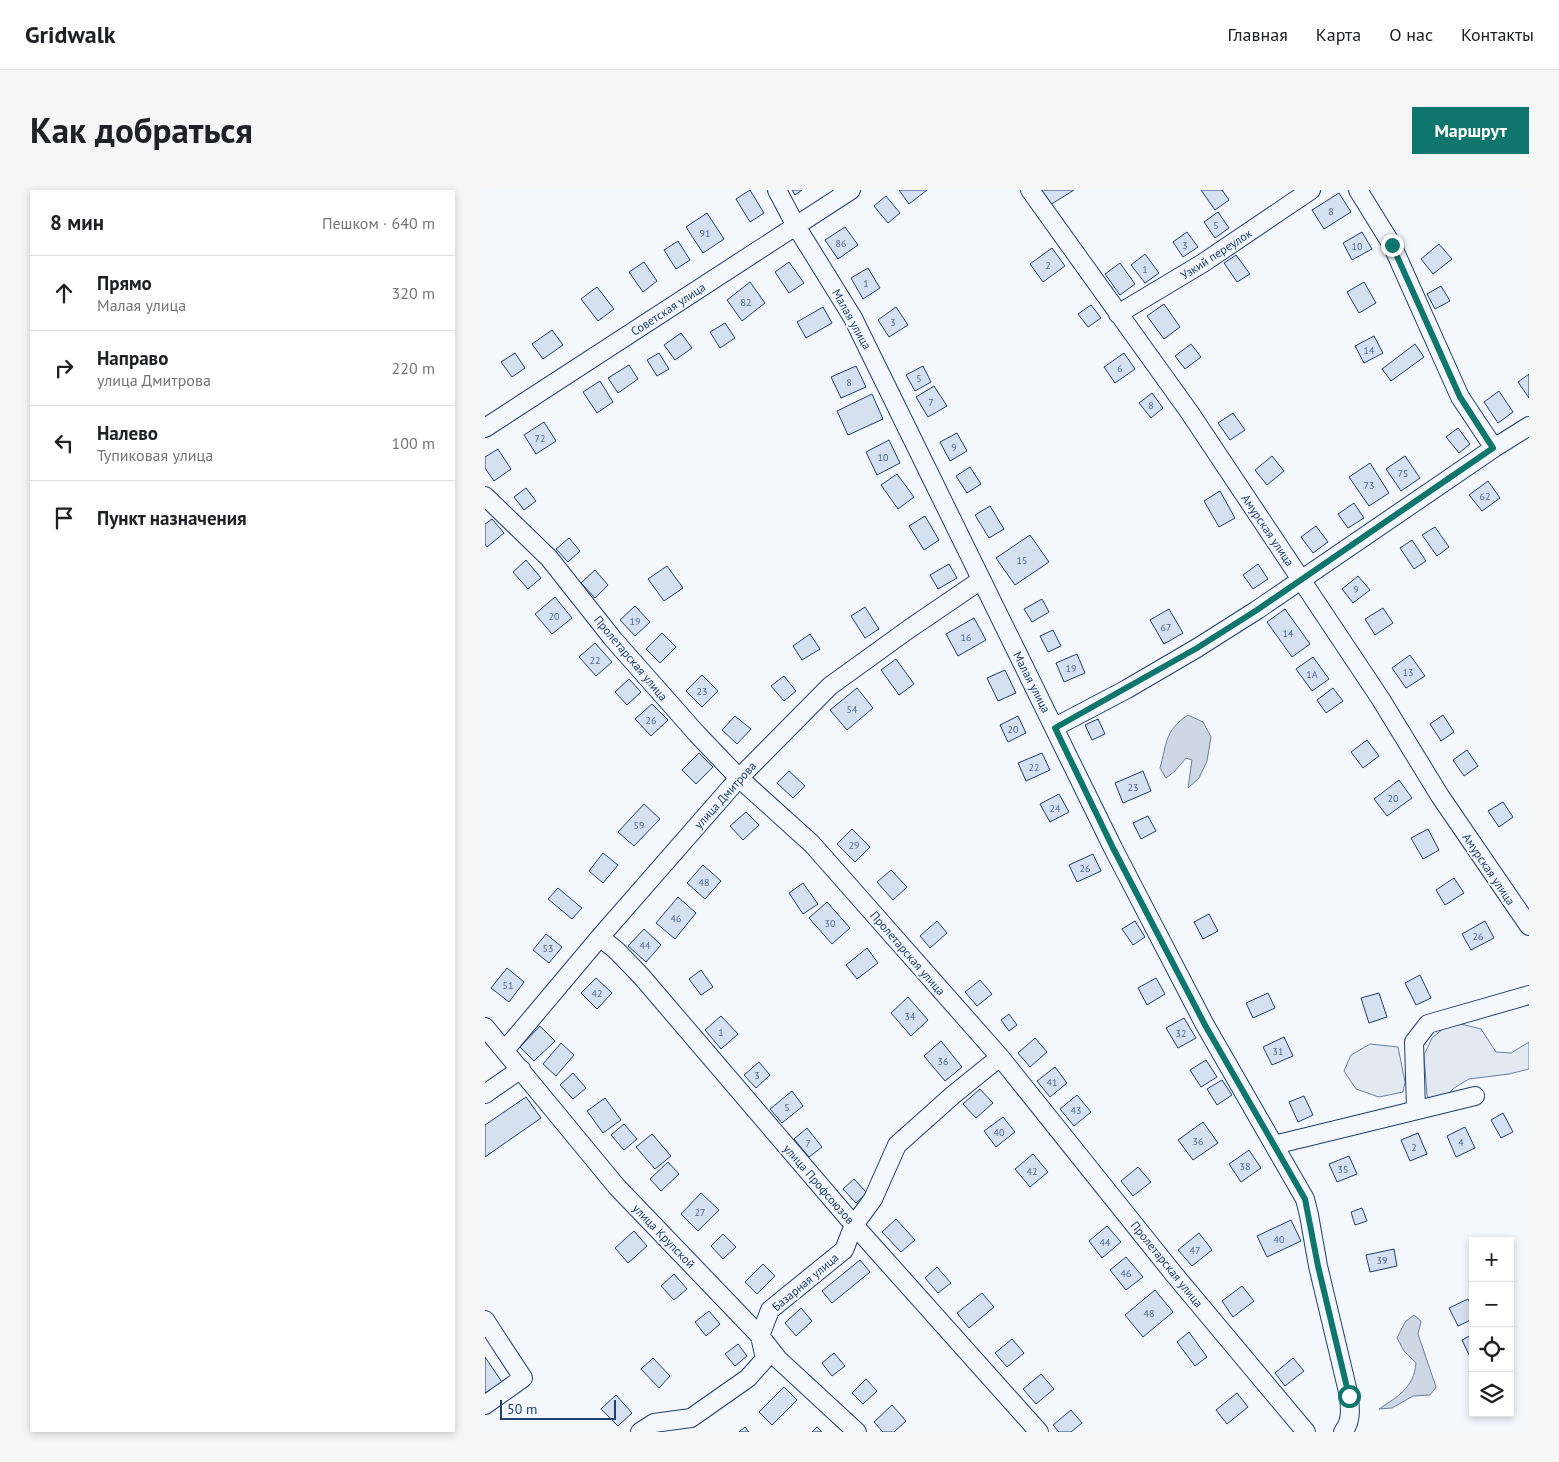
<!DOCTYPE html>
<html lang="ru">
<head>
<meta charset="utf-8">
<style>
	:root { --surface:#fff; --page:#f6f6f6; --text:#202124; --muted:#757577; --line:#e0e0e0; --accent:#0f766e }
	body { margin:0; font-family:"PT Sans",sans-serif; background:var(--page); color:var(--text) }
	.controls { position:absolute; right:15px; bottom:15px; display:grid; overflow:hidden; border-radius:0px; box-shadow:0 2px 8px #0003 }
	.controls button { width:45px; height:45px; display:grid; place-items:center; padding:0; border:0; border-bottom:1px solid var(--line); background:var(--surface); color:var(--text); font:25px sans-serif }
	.scale { position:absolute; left:15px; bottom:12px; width:116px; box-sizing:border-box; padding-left:5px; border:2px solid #1d3f73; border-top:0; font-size:14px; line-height:18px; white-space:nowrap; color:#1d3f73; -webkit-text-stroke:4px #f4f7fb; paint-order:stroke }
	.stop { position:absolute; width:15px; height:15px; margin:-11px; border:4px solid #0f766e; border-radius:50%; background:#fff }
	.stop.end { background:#0f766e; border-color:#fff; box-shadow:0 1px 5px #0008 }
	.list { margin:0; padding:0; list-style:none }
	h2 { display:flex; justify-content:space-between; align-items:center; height:65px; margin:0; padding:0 20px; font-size:21px }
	h2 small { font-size:16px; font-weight:400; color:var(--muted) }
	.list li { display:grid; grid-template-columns:32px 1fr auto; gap:15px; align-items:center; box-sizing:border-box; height:75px; padding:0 20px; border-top:1px solid var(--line) }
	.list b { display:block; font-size:19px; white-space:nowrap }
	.list p { margin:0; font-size:16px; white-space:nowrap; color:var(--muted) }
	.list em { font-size:16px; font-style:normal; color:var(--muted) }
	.icon { flex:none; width:28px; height:28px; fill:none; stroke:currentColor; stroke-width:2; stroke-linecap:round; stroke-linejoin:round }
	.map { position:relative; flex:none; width:1044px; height:1242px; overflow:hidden; border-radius:0px }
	header { display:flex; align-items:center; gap:30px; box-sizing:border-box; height:70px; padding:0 25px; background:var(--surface); border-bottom:1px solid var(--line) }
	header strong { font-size:24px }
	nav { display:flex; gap:28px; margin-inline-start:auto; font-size:18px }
	.intro { display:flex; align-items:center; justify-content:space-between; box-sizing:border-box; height:120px; padding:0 30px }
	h1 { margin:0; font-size:35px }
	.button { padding:12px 22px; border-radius:0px; background:var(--accent); color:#fff; font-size:18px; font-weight:700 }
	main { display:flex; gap:30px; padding:0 30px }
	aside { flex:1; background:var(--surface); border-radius:0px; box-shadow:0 2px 8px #0003 }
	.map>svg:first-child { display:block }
	.green { fill:#e3e9f0; stroke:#687fa3 }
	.water { fill:#cfd7e4; stroke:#687fa3 }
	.building { fill:#d5e0f0; stroke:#1d3f73 }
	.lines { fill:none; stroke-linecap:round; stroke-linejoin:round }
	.minor-casing { stroke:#1d3f73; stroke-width:20 }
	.minor { stroke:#f4f7fb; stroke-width:18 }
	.route { stroke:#0f766e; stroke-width:6 }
	.labels { text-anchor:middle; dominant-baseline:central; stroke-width:4; stroke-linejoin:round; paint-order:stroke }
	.number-label { font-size:10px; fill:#4b6792 }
	.street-label { font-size:12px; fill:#1d3f73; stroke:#f4f7fb }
</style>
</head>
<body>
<header>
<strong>Gridwalk</strong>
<nav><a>Главная</a><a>Карта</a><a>О нас</a><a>Контакты</a></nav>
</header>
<div class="intro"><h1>Как добраться</h1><a class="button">Маршрут</a></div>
<main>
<aside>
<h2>8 мин<small>Пешком · 640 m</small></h2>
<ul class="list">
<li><svg class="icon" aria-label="ahead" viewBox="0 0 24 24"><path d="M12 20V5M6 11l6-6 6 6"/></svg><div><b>Прямо</b><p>Малая улица</p></div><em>320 m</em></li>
<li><svg class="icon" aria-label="right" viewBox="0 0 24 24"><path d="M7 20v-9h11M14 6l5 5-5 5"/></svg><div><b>Направо</b><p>улица Дмитрова</p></div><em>220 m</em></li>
<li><svg class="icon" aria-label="left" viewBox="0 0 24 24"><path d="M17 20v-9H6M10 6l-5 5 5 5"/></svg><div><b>Налево</b><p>Тупиковая улица</p></div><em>100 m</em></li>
<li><svg class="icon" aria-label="arrive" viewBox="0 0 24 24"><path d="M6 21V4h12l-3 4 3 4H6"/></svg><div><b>Пункт назначения</b></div></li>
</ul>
</aside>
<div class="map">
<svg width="1044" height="1242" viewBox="0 0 1044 1242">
	<rect width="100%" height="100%" fill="#f4f7fb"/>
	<path class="green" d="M976 834 996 839 1011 862 1026 863 1044 852V879L1024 884 984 889 969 898 962 905 944 909 942 905 939 865 947 848 959 838Z
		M885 854 913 857 920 892 918 902 894 907 871 899 859 881 866 865Z"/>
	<path class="water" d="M703 525 718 532 726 547 722 571 714 588 703 598 707 570 701 568 690 581 681 588 675 578C682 554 679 541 703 525Z
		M929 1125 936 1131 933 1144 951 1197 945 1205 928 1206 907 1218 894 1219C913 1206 929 1198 931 1173L919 1161 912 1148 920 1132Z"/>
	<path class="building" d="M265 0 279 23 265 32 251 9Z
		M307 0H317L310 5Z
		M414 0H442L424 14Z
		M556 0H589L565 15Z
		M716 0H737L744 10 730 20Z
		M854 3 866 22 839 39 827 20Z
		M401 6 415 23 403 33 389 16Z
		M733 22 744 38 730 48 719 32Z
		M222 23 239 49 218 63 201 37Z
		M360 37 373 55 353 69 340 50Z
		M702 42 713 57 698 67 688 52Z
		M877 42 887 59 867 70 858 53Z
		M193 51 205 70 191 79 179 60Z
		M954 54 967 69 948 84 936 69Z
		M567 58 580 76 558 92 545 74Z
		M660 64 674 83 660 93 646 75Z
		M751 65 765 84 752 92 739 73Z
		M159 72 172 91 158 102 144 82Z
		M304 72 319 93 304 103 290 82Z
		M635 73 650 94 635 105 620 84Z
		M383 78 395 98 378 109 366 88Z
		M265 92 280 113 257 131 242 110Z
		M879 92 891 113 874 123 862 102Z
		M956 96 965 111 950 119 942 104Z
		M112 97 129 119 113 131 96 109Z
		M679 114 695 137 679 149 662 126Z
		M606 115 616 128 603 137 593 124Z
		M338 117 347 133 321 148 312 132Z
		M411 117 423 135 404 147 393 130Z
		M240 133 250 148 235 158 225 142Z
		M67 140 78 155 58 169 47 154Z
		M196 143 207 158 190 170 179 155Z
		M889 146 898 163 879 173 870 156Z
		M706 154 716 167 700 179 690 166Z
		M930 154 939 167 906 191 897 179Z
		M30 163 40 178 27 187 16 172Z
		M174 163 184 179 172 186 162 170Z
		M639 163 650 179 630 193 619 177Z
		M144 175 153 189 133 203 123 188Z
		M371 176 381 197 356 208 346 187Z
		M438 176 446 192 430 201 421 185Z
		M1044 184V208L1033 192Z
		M115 191 128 212 112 223 98 202Z
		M449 196 462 216 443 227 431 207Z
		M1014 201 1028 222 1013 233 999 212Z
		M667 203 678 218 666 228 654 213Z
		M387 204 398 229 363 245 352 221Z
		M748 223 760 240 745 250 733 233Z
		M59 232 71 251 51 264 39 245Z
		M973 238 985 254 974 263 961 247Z
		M472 243 482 261 465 271 455 252Z
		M404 250 415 273 392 285 381 262Z
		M13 259 26 279 9 291 0 278V267Z
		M787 266 799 281 782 295 770 280Z
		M920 266 935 288 916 301 901 279Z
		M885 273 904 303 884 316 864 287Z
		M485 277 496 294 482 303 471 286Z
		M412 284 429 307 413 319 396 295Z
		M1003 291 1015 308 997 321 984 305Z
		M41 298 51 311 39 320 29 307Z
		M735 301 750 328 734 337 719 311Z
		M869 313 879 328 863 338 853 324Z
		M505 316 519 339 504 348 490 325Z
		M440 326 454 350 439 360 424 336Z
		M7 329 19 343 2 357 0 354V334Z
		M831 336 843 352 828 363 816 347Z
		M950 337 964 357 952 366 937 345Z
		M545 345 564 372 530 395 511 368Z
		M84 348 95 361 83 372 71 359Z
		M927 350 941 371 929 379 915 358Z
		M41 370 56 388 43 399 28 382Z
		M464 374 472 388 453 399 445 385Z
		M773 374 783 389 768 399 758 385Z
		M182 376 198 398 179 411 163 389Z
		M110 380 123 395 110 408 96 393Z
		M873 386 885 400 868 413 857 399Z
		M70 407 87 428 67 444 50 424Z
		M557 409 564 422 547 432 539 419Z
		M150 416 165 432 150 446 135 430Z
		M380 417 394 439 380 448 366 426Z
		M898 418 908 433 890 445 880 429Z
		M684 419 698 443 679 454 665 430Z
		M800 419 825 454 807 467 782 432Z
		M489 428 501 450 473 466 461 444Z
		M568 440 576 456 563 462 555 446Z
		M177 443 191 457 175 473 161 459Z
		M325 444 335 459 317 470 308 456Z
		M110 453 127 472 111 486 94 467Z
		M592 464 600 483 579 492 571 473Z
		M925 465 940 486 921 498 907 478Z
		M828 467 844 489 827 501 811 479Z
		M411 469 429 494 414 505 396 480Z
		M520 480 531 503 513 511 502 488Z
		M217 485 233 501 217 517 201 501Z
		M299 486 311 501 299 511 286 496Z
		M144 489 156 502 142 515 130 502Z
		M372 498 388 518 362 540 345 520Z
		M848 498 858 511 841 523 832 510Z
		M167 514 183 530 166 546 150 529Z
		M958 525 969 542 956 551 945 534Z
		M250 526 266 539 252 554 237 540Z
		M533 526 541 543 523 552 515 535Z
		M613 529 620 544 607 550 600 535Z
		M882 550 894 566 878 578 866 562Z
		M982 560 993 576 979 586 968 570Z
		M214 563 228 577 211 594 197 580Z
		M557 563 565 580 541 591 533 573Z
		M304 581 320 596 308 608 292 593Z
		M658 581 666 601 638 613 630 593Z
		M914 590 927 608 902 626 889 609Z
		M574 604 584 622 565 632 555 614Z
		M1018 612 1028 627 1014 637 1003 621Z
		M159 614 175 629 149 656 133 642Z
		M261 622 274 635 258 650 245 636Z
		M663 626 671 641 656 649 648 633Z
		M367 639 385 657 370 672 352 654Z
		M943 639 954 660 938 669 926 648Z
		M118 663 133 675 118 693 104 681Z
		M608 664 616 681 592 692 584 675Z
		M218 675 236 691 220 709 202 693Z
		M406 680 422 697 408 710 392 692Z
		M969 688 979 703 960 715 951 700Z
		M318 693 333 714 318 724 304 703Z
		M73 698 97 718 87 729 63 709Z
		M193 707 211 723 190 749 171 733Z
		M342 712 365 738 347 754 324 728Z
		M724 724 733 741 718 749 709 732Z
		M452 731 462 743 445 758 435 746Z
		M650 731 660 747 648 755 637 739Z
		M1000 731 1009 748 986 760 977 744Z
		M159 739 176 755 161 772 143 756Z
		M61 744 77 757 64 773 48 760Z
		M382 758 393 773 372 789 361 775Z
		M22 778 39 792 24 812 6 798Z
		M216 780 228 797 216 805 204 789Z
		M935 785 946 808 931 815 920 793Z
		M111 788 127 803 112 819 96 803Z
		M671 788 680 804 662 815 653 798Z
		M495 790 507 804 492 816 480 802Z
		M783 803 790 818 768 828 761 813Z
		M894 803 902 827 884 833 876 808Z
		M423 807 443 830 426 846 406 823Z
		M524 824 532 835 524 841 516 830Z
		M236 826 253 844 236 859 220 840Z
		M699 828 711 848 693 858 681 838Z
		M55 836 70 851 49 871 35 857Z
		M799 847 808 866 787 875 778 857Z
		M550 848 562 862 545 877 533 863Z
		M456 851 477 877 460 891 439 866Z
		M76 853 89 865 71 886 58 874Z
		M721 870 732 887 716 897 705 880Z
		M274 872 285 885 271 898 259 885Z
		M570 877 582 893 565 907 552 891Z
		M88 883 101 898 88 909 75 895Z
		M737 890 747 905 732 915 722 899Z
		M495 899 508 913 491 928 478 914Z
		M307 901 318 916 297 933 285 919Z
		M592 905 606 922 589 936 575 919Z
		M819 906 828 925 813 932 804 912Z
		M41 907 56 928 0 967V935Z
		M120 908 136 930 118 943 102 921Z
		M1018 923 1028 942 1016 948 1006 930Z
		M518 927 530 942 511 957 499 941Z
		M718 932 733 953 708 970 693 950Z
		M139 934 152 949 139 960 126 945Z
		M980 937 990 958 971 967 962 946Z
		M322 938 337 957 324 967 309 949Z
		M933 943 942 964 925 971 916 950Z
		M167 944 186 966 170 979 151 957Z
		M764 960 776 978 756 992 744 974Z
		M548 964 563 982 545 997 530 979Z
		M864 966 872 984 852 992 844 974Z
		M183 972 194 984 176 1001 165 989Z
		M653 977 666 992 648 1006 636 991Z
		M369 989 382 1003 371 1013 358 999Z
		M216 1003 234 1020 213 1041 196 1024Z
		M877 1018 882 1031 870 1035 866 1022Z
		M411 1029 430 1050 416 1062 397 1042Z
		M806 1030 816 1051 782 1067 772 1046Z
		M622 1036 636 1052 617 1068 604 1051Z
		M149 1041 162 1056 143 1073 130 1058Z
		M714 1043 727 1060 707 1076 693 1060Z
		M238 1044 251 1057 238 1069 226 1056Z
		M909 1059 912 1076 885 1082 881 1065Z
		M641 1067 658 1087 641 1100 625 1080Z
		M375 1070 385 1082 347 1113 337 1101Z
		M278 1074 290 1086 272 1104 260 1092Z
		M452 1077 466 1093 453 1103 440 1088Z
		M189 1084 202 1099 189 1110 176 1096Z
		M757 1096 769 1111 748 1127 737 1111Z
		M670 1100 688 1122 658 1147 640 1125Z
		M497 1103 509 1117 484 1138 472 1123Z
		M983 1109 988 1119V1129L973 1136 964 1118Z
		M316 1118 327 1131 311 1146 300 1133Z
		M224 1121 235 1134 221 1146 210 1132Z
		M704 1142 722 1167 710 1176 692 1152Z
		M988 1144V1168L986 1169 977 1150Z
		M527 1149 539 1163 522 1177 510 1163Z
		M253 1154 262 1166 250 1176 240 1164Z
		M349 1163 360 1176 347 1186 337 1173Z
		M0 1167 17 1192 0 1203Z
		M168 1168 185 1186 174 1198 156 1179Z
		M808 1168 819 1181 800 1196 790 1183Z
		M556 1184 569 1199 551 1214 538 1199Z
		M381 1189 392 1201 378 1214 367 1203Z
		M299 1197 312 1210 287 1235 274 1222Z
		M752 1203 763 1217 742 1234 731 1220Z
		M131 1205 147 1223 133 1236 116 1219Z
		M407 1215 421 1231 409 1242H398L389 1232Z
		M586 1220 597 1233 586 1242H574L568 1235Z
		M260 1237 264 1242H254Z
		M332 1237 337 1242H327Z"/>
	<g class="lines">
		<defs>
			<path id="minor" d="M292 0 311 36 368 128 628 658 720 835 820 1009 824 1025 833 1076 864 1206C865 1219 867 1231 858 1242
				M545 0 705 223 895 508 955 606 1044 736
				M873 0 907 55 975 207 1009 258
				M633 124 718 73 826 0
				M0 238 366 0
				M0 306 64 368 128 449 212 544 254 588 327 654 515 867 688 1083 821 1242
				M570 537 642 499 712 458 772 420 1009 258 1044 236
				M115 747 132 761 157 787 369 1035 554 1242
				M0 837 132 997 275 1146 293 1169 372 1242
				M20 860 115 747 254 588 345 496 424 439 496 390
				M0 904 36 879
				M931 920 929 852 943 834 1044 805
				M789 955 990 906
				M0 1130 38 1188 0 1215
				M155 1242 169 1233 206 1228 263 1188 280 1169 275 1146 285 1120 359 1060 369 1035 388 1009 412 955 468 905 515 867"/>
		</defs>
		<use href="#minor" class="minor-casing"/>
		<use href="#minor" class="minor"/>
	</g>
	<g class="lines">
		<path class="route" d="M864 1206 833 1076 820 1009 720 835 628 658 570 538 712 458 772 420 1008 258 975 207 907 55"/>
	</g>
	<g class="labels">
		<g class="number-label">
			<text x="846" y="21">8</text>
			<text x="731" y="35">5</text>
			<text x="220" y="43">91</text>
			<text x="356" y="53">86</text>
			<text x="700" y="55">3</text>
			<text x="872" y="56">10</text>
			<text x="563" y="75">2</text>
			<text x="660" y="79">1</text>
			<text x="381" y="93">1</text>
			<text x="261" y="112">82</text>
			<text x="408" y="132">3</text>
			<text x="884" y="160">14</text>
			<text x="635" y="178">6</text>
			<text x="434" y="188">5</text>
			<text x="364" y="192">8</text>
			<text x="446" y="212">7</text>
			<text x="666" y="215">8</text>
			<text x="55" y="248">72</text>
			<text x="469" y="257">9</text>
			<text x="398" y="267">10</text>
			<text x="918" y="283">75</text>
			<text x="884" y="295">73</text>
			<text x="1000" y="306">62</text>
			<text x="537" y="370">15</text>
			<text x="871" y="399">9</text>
			<text x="69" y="426">20</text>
			<text x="150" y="431">19</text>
			<text x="681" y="437">67</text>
			<text x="803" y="443">14</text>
			<text x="481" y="447">16</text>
			<text x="110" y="470">22</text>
			<text x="586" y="478">19</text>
			<text x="923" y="482">13</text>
			<text x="827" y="484">1А</text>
			<text x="217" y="501">23</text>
			<text x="367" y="519">54</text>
			<text x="166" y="530">26</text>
			<text x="528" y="539">20</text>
			<text x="549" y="577">22</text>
			<text x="648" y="597">23</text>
			<text x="908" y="608">20</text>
			<text x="570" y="618">24</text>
			<text x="154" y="635">59</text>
			<text x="369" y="655">29</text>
			<text x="600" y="678">26</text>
			<text x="219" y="692">48</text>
			<text x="191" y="728">46</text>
			<text x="345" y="733">30</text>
			<text x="993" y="746">26</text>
			<text x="160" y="755">44</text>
			<text x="63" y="758">53</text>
			<text x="23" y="795">51</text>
			<text x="112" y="803">42</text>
			<text x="425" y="826">34</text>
			<text x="236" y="842">1</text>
			<text x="696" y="843">32</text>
			<text x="793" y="861">31</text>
			<text x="458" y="871">36</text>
			<text x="272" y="885">3</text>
			<text x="567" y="892">41</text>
			<text x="302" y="917">5</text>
			<text x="591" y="920">43</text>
			<text x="514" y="942">40</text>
			<text x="713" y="951">36</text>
			<text x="976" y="952">4</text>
			<text x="323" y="953">7</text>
			<text x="929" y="957">2</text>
			<text x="760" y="976">38</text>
			<text x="858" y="979">35</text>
			<text x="547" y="981">42</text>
			<text x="215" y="1022">27</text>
			<text x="794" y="1049">40</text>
			<text x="620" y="1052">44</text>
			<text x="710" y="1060">47</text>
			<text x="897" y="1070">39</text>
			<text x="641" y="1083">46</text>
			<text x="664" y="1123">48</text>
		</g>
		<g class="street-label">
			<text transform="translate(731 64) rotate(-33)">Узкий переулок</text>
			<text transform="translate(183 119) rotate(-33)">Советская улица</text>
			<text transform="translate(367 129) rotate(61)">Малая улица</text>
			<text transform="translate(783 340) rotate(56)">Амурская улица</text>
			<text transform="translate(146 468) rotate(50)">Пролетарская улица</text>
			<text transform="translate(547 492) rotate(63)">Малая улица</text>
			<text transform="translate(240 605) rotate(-48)">улица Дмитрова</text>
			<text transform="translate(1004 679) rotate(56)">Амурская улица</text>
			<text transform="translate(423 763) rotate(49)">Пролетарская улица</text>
			<text transform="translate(334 994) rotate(49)">улица Профсоюзов</text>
			<text transform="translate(179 1046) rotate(46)">улица Крупской</text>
			<text transform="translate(682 1074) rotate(51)">Пролетарская улица</text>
			<text transform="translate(320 1092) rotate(-40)">Базарная улица</text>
		</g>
	</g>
</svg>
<div class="controls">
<button>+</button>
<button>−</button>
<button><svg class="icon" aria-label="locate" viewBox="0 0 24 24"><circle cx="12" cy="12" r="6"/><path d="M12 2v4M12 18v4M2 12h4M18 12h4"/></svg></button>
<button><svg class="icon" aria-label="layers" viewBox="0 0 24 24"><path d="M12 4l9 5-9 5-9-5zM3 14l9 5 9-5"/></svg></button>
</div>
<div class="scale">50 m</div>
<div class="stop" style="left:864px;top:1206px"></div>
<div class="stop end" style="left:907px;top:55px"></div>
</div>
</main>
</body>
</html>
